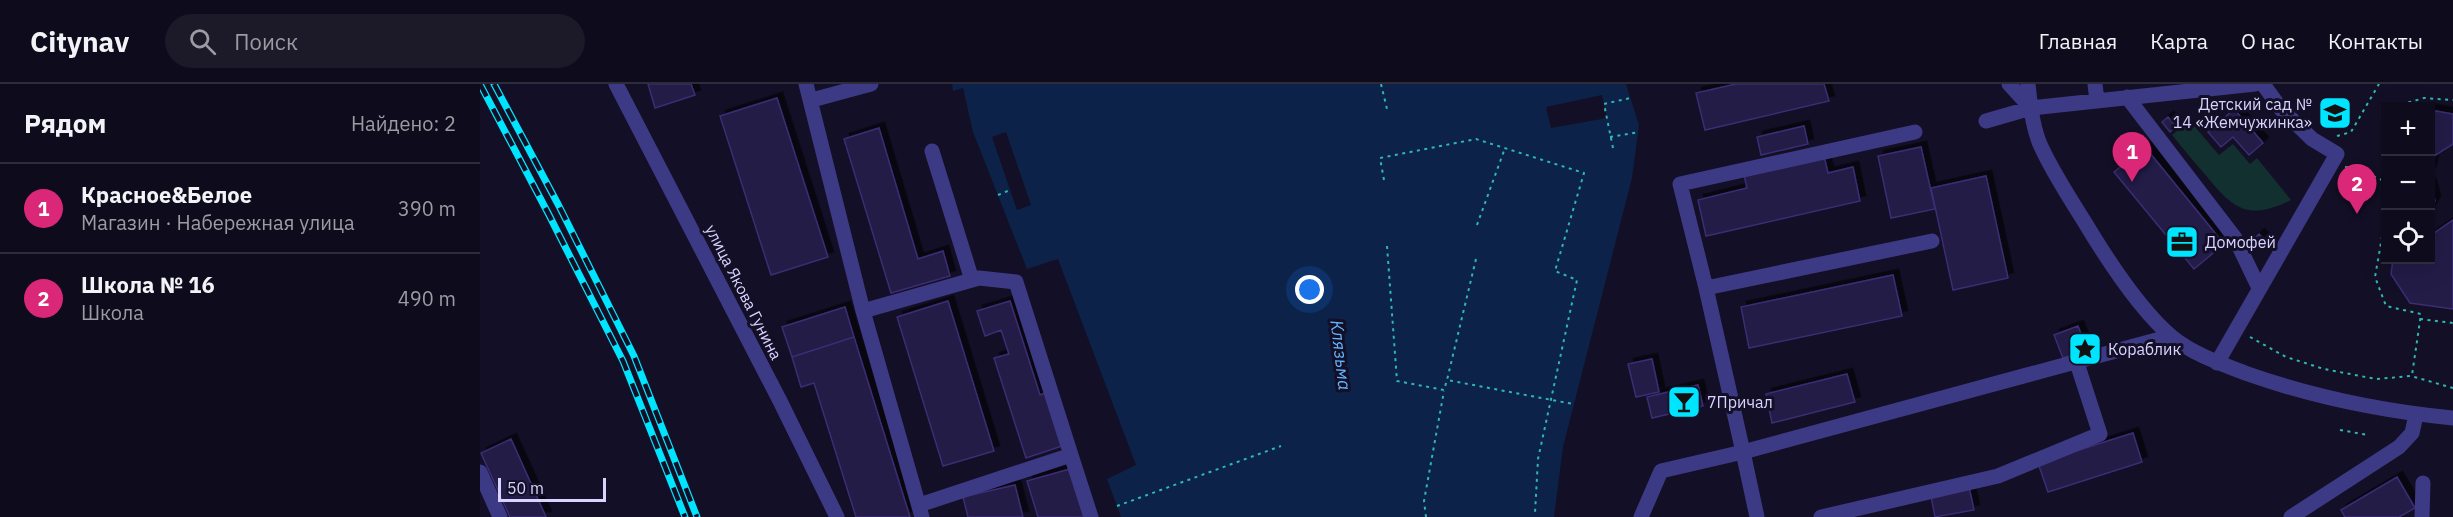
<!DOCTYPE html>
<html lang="ru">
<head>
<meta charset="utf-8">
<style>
	:root { --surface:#0e0b1c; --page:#1c1929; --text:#f1f3f6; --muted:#9b9ba3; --line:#2e2b3b; --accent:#db2777 }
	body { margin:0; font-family:"IBM Plex Sans",sans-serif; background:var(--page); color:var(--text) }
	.controls { position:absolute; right:18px; top:18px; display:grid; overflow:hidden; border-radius:0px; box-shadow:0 6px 24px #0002 }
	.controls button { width:54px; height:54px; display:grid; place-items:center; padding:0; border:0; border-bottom:2px solid var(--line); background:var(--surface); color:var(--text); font:30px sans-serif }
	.scale { position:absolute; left:18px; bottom:15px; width:108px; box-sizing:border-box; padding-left:6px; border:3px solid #d9d4ff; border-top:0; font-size:16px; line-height:21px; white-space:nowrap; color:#d9d4ff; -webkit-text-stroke:4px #130f26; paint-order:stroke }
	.you { position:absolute; left:830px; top:206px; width:21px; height:21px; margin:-15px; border:4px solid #fff; border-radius:50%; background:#1a73e8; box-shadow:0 0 0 9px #1a73e833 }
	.badge { display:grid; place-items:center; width:39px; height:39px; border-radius:50%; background:var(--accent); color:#fff; font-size:20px; font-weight:700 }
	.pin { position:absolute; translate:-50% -50px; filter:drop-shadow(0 2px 3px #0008) }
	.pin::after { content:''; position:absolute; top:32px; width:21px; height:18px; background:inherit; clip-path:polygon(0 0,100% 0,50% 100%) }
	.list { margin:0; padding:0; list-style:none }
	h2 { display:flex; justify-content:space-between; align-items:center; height:78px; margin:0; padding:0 24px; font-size:26px }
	h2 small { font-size:20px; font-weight:400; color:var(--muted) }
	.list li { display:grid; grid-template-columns:39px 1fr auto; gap:18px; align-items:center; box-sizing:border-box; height:90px; padding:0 24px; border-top:2px solid var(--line) }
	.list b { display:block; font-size:22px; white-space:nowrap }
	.list p { margin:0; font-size:20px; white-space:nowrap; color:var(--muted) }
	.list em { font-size:20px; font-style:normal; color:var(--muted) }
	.icon { flex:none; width:33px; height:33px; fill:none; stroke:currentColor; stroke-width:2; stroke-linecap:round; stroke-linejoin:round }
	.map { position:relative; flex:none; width:1973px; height:433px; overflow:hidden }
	header { display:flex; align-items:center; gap:36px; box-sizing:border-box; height:84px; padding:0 30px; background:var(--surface); border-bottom:2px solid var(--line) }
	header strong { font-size:28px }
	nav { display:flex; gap:33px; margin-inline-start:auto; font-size:21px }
	.search { width:420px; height:54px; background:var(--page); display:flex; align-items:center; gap:15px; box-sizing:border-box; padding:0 21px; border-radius:33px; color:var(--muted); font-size:22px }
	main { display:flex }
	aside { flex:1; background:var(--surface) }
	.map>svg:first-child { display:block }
	.green { fill:#12302f }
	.water { fill:#0c2248 }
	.pier { fill:#130f26 }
	.building { fill:#241b47; stroke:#3b2d73; stroke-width:1.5; filter:url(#shadow) }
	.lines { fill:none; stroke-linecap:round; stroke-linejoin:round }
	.path { stroke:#2fb8b0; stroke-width:2; stroke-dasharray:3 4.5; stroke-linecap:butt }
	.minor { stroke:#3d3a85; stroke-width:15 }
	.rail-casing { stroke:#00e5ff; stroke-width:7 }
	.rail { stroke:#130f26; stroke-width:4.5; stroke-dasharray:14; stroke-linecap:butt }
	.labels { text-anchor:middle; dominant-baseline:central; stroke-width:6; stroke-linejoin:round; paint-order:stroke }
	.poi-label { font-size:16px; fill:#d9d4ff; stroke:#130f26; text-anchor:start }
	.street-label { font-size:16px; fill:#d9d4ff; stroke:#130f26 }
	.water-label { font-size:18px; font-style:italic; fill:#62b6ff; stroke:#130f26 }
</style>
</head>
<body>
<header>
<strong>Citynav</strong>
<div class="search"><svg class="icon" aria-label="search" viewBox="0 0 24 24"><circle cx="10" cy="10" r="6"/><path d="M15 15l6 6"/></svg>Поиск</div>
<nav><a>Главная</a><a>Карта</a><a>О нас</a><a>Контакты</a></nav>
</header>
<main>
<aside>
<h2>Рядом<small>Найдено: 2</small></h2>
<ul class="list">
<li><span class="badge">1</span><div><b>Красное&amp;Белое</b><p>Магазин · Набережная улица</p></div><em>390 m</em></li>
<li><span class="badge">2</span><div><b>Школа № 16</b><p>Школа</p></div><em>490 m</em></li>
</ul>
</aside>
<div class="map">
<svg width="1973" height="433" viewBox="0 0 1973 433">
	<defs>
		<filter id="shadow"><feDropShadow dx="5.5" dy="-5.5" stdDeviation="0" flood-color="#0009"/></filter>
	</defs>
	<rect width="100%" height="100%" fill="#130f26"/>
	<path class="green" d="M1710 37 1739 71 1753 60 1770 80 1777 74 1811 116C1770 136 1755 127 1728 94 1716 80 1704 66 1692 51Z"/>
	<path class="water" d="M472 0H1146L1159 41 1152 94 1083 363 1074 433H641L627 395 656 381 578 175 547 185 493 48 483 4 473 7Z"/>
	<path class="pier" d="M1122 11 1127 34 1071 44 1066 23Z
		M526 48 551 121 537 126 512 53Z"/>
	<path class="building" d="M168 0H211L215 11 175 24Z
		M1256 0H1344L1349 17 1225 46 1216 9Z
		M297 14 348 173 291 191 240 32Z
		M1754 25 1783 59 1769 71 1753 53 1741 63 1728 48Z
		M1950 26 1973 30V60L1954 72 1950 89Z
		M1688 33 1696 43 1690 48 1682 38Z
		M1324 42 1328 60 1281 71 1277 53Z
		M399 44 438 175 463 167 470 192 411 209 364 55Z
		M1441 63 1455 125 1411 134 1398 72Z
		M1665 63 1744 160 1714 185 1634 88Z
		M1344 72 1348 89 1373 83 1380 117 1226 152 1218 116 1267 104 1264 91Z
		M1506 92 1528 194 1473 206 1451 104Z
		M1950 99 1955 117 1950 126Z
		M1973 136V225L1930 219 1911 190 1913 176H1950V152Z
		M1779 150 1787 159 1780 165 1772 156Z
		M1413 191 1422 232 1269 264 1261 223Z
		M468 217 514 367 463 382 417 233Z
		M530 217 560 311 565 309 582 362 546 374 514 274 529 270 521 246 505 252 497 227Z
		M365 223 374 253 312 273 302 243Z
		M1598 242 1607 266 1583 274 1574 251Z
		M374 253 430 433H376L334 299 321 303 312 273Z
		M1172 275 1179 308 1156 313 1148 280Z
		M1367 290 1375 318 1292 339 1286 310Z
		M1218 301 1223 322 1172 334 1167 313Z
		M1653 349 1662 378 1568 408 1558 379Z
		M31 355 66 433H30L1 369Z
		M590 385 604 433H558L547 397Z
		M1917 393 1935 424 1919 433H1865L1861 426Z
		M535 401 543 433H488L483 413Z
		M1489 403 1494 426 1455 433 1451 412Z"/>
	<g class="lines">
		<path class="path" d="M901 0 907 25
			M1923 22V20L1944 14 1973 16
			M1857 52 1871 48 1899 0
			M1130 53 1159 48
			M1133 64 1124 20 1150 14
			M1865 83 1876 84 1906 98
			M904 96 900 74 996 55 1104 89 1075 187 1097 196 1058 375 1055 429
			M518 111 530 106
			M1906 130 1895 193 1906 222 1941 230 1932 291
			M997 141 1025 64
			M907 162 917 297 964 306 967 296
			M996 175 967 296 1093 320
			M1940 235 1973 239
			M1770 253 1806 273 1844 285 1896 295 1931 292 1973 304
			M1860 346 1888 351
			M637 422 801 362
			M946 433 944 417 964 307"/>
		<path class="minor" d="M136 0 300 317 357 433
			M326 0 383 227 442 433
			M1529 0 1551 24
			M1548 0C1550 19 1552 39 1559 58 1571 86 1588 111 1604 137 1625 172 1661 227 1692 253 1713 270 1739 279 1765 289 1833 313 1901 327 1973 334
			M1615 0 1617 17
			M1647 13 1755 154 1779 204
			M332 16 391 0
			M1506 37 1551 24 1775 0
			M452 67 492 196
			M1452 157 1226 204 1263 368 1691 252
			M1226 204 1200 100 1435 48
			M383 227 499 194 536 198 591 371 439 421
			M1737 279 1857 70 1832 55 1801 25 1783 0
			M591 371 611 433
			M0 388 20 433
			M1161 433 1181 387 1263 368 1277 433
			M1341 433 1518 392 1620 350 1596 276
			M1811 433 1919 363 1932 349 1936 331
			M1942 433 1943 399"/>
		<defs>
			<path id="rail" d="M0 0 68 129 143 277 205 433
				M14 0 79 122 154 272 217 433"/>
		</defs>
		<use href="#rail" class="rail-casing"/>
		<use href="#rail" class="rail"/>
	</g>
	<defs>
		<symbol id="school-square" viewBox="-11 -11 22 22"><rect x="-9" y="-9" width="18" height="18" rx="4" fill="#00e5ff" stroke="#130f26"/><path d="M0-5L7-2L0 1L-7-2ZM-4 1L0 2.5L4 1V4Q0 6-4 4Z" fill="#111"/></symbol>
		<symbol id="office-square" viewBox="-11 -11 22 22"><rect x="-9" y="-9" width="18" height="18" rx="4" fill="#00e5ff" stroke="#130f26"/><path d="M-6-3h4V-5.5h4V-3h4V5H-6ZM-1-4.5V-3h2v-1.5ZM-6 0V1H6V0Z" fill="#111"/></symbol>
		<symbol id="sight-square" viewBox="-11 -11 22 22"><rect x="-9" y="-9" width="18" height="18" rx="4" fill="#00e5ff" stroke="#130f26"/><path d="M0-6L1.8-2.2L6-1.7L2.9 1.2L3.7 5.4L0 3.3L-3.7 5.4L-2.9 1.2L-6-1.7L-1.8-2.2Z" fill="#111"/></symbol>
		<symbol id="bar-square" viewBox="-11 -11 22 22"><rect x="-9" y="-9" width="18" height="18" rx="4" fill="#00e5ff" stroke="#130f26"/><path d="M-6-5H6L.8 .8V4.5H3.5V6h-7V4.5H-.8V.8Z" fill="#111"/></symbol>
	</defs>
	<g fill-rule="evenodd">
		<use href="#school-square" x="1836" y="10" width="38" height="38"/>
		<use href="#office-square" x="1683" y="139" width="38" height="38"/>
		<use href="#sight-square" x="1586" y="246" width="38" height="38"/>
		<use href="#bar-square" x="1185" y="299" width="38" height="38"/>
	</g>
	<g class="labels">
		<g class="poi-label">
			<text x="1832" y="20" text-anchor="end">Детский сад №<tspan x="1832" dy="18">14 «Жемчужинка»</tspan></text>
			<text x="1725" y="158">Домофей</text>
			<text x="1628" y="265">Кораблик</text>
			<text x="1227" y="318">7Причал</text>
		</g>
		<g class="street-label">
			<text transform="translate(264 208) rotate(63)">улица Якова Гунина</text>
		</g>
		<g class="water-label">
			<text transform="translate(861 271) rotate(83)">Клязьма</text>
		</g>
	</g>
</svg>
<div class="controls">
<button>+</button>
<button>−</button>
<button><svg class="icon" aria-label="locate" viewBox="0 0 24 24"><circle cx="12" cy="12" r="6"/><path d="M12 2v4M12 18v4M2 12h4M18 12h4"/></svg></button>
</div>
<div class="scale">50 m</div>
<div class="you"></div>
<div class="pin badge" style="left:1652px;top:98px">1</div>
<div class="pin badge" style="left:1877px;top:130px">2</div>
</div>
</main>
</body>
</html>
